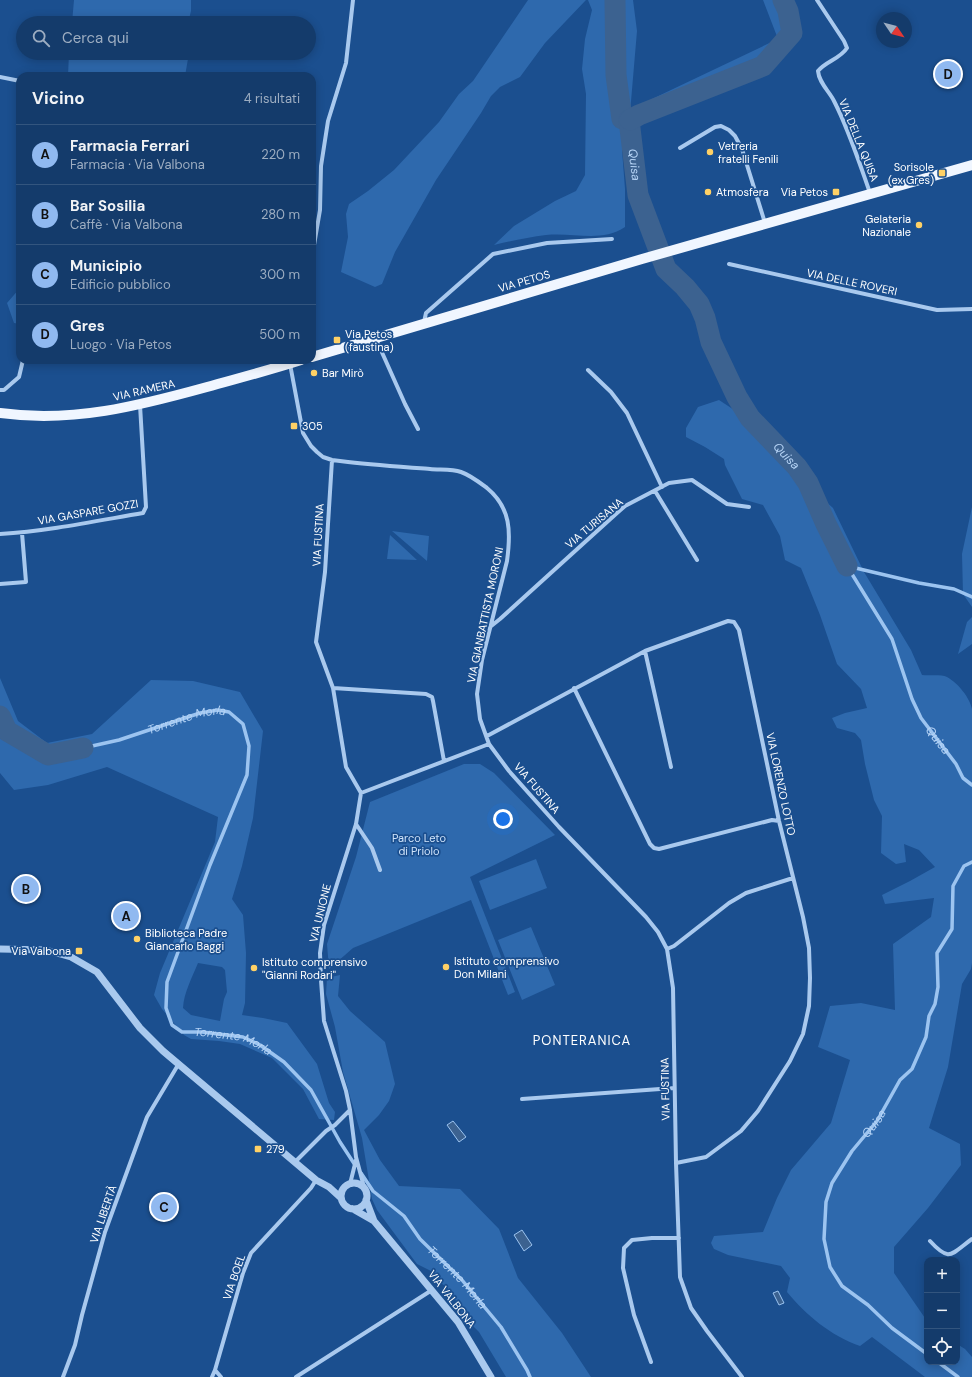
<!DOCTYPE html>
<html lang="it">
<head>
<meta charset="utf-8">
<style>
	:root { --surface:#143b6b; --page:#214673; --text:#f1f3f6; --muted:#9dadc1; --line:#33557e; --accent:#90b9f0 }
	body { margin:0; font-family:"DM Sans",sans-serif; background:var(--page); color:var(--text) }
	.controls { position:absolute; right:12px; bottom:12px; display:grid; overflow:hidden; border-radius:8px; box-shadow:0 2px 10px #0003 }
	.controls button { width:36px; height:36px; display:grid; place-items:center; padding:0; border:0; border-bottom:1px solid var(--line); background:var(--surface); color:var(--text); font:20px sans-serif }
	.compass { position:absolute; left:876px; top:12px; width:36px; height:36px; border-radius:50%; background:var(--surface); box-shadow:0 2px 10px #0003; rotate:125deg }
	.you { position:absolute; left:503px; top:819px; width:14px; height:14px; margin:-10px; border:3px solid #fff; border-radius:50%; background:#1a73e8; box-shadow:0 0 0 6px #1a73e833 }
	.badge { display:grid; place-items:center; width:26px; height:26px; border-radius:50%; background:var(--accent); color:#111; font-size:13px; font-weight:700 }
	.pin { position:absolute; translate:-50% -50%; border:2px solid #fff; box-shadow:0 1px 4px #0006 }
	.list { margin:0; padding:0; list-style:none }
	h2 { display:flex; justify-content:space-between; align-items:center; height:52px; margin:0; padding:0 16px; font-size:17px }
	h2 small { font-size:13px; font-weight:400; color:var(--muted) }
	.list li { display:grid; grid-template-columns:26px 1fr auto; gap:12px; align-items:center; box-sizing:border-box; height:60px; padding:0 16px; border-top:1px solid var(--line) }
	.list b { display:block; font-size:15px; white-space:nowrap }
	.list p { margin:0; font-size:13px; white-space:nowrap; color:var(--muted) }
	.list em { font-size:13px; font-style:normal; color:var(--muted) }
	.icon { flex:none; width:22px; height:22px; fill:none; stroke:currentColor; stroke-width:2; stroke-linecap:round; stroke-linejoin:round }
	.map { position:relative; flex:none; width:972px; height:1377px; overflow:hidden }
	.search { position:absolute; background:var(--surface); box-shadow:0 2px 10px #0003; left:16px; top:16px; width:300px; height:44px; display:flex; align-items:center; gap:10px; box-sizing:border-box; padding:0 14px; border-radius:22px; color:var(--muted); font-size:15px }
	.panel { position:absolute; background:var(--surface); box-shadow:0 2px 10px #0003; left:16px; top:72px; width:300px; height:292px; border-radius:12px }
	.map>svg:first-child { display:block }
	.green { fill:#2e69ad; fill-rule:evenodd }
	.water { fill:#3c6290; stroke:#9cc4f0 }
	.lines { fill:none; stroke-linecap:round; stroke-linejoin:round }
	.stream { stroke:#9cc4f0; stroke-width:3.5 }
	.river { stroke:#3c6290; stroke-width:21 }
	.minor { stroke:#a9c9ee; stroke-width:4 }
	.tertiary { stroke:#a9c9ee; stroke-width:7 }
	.primary { stroke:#f0f6ff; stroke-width:10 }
	.poi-dot { fill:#ffd166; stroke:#1b4f8f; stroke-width:1.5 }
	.labels { text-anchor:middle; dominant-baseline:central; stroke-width:3.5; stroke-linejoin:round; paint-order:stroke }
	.street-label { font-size:11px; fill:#fff; stroke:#1b4f8f }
	.poi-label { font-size:11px; fill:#fff; stroke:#1b4f8f; text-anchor:start }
	.park-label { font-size:11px; fill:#cfe3fa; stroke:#1b4f8f }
	.water-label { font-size:12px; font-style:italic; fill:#b5d3f5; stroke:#1b4f8f }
	.quarter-label { font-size:13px; letter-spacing:1px; fill:#fff; stroke:#1b4f8f }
</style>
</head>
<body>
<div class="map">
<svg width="972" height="1377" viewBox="0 0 972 1377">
	<rect width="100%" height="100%" fill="#1b4f8f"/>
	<path class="green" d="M74 0H191V11L188 23H72Z
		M528 0H586L545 43 520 77 500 87 491 96 481 113 436 180 395 252 382 284 375 287 341 272 348 237 346 214 349 204 368 191 394 170 439 122 459 94 473 81Z
		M588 0H633L637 31 630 113 652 99 778 39 763 0H784L794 26 793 47 753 73 639 117 634 122 622 150 625 189V227C601 243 574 232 546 235 529 237 511 241 494 245L514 226 555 201 576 191 585 175 586 94 582 69 585 39 592 10Z
		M69 53H189L185 76H68Z
		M20 288V324L14 323 7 303Z
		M719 400 754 423 779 460 833 508 864 572 911 650 922 675C929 676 941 674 947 677 958 683 970 698 972 709V963L971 969 962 984 948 1067 929 1128 960 1144 961 1165 928 1208 894 1247V1273L927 1321V1362H957V1344L965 1349 972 1357V1377H925L872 1337 860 1346C831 1336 806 1315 787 1292L790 1278 781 1266 728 1255 714 1249 711 1243 714 1236 763 1232 777 1198 791 1170 831 1123 850 1060 818 1047 830 1006 861 1003 895 1010 893 944 931 917 934 898 885 904 882 895 910 881 935 867 919 850 904 844 906 862 896 864 881 853 882 816 874 800 865 764 861 740 855 733 837 728 832 718 845 713 867 708 861 689 837 664 820 615 801 568 785 560 780 536 763 505 742 499 725 465 724 459 705 447 686 437V428L698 407Z
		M972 507V607L963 594 962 554Z
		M392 531 429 536 427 561Z
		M390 535 417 560 387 559Z
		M972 617V644L958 654 967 622Z
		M0 678 18 721 47 743 92 734 151 680 193 681 240 692 263 731 253 818 242 866 232 899 243 915 246 953 245 1003 242 1015 263 1018 287 1023 317 1064 329 1103 335 1112 334 1120 319 1119 303 1089 272 1058 240 1044 219 1041 191 1039 184 1035 162 1009 154 995 160 973 215 842 218 817 107 767 48 785 14 790 0 773ZM198 963 222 967 225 970 227 992 224 999 220 1021 191 1015 183 1008C184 992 192 978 198 963Z
		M464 764H480L494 773 555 835 470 877 515 992 508 995 471 900 353 948 329 969 327 944 356 857 370 802Z
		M536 859 547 888 490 910 479 881Z
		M531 927 555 985 522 1000 498 940Z
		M340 975 338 996 350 1011 385 1042 395 1084 389 1101 379 1115 364 1130 380 1160 399 1186 460 1189 499 1229 518 1278 562 1333 591 1377H506L479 1332 461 1314 462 1309 461 1306 448 1292V1288L438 1281 433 1272 417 1264 377 1210 372 1199 362 1138 343 1072 335 1027 326 994 327 978Z"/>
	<path class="water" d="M453 1121 466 1137 459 1142 447 1125Z
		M522 1230 532 1245 524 1251 514 1235Z
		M778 1291 784 1303 779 1305 773 1293Z"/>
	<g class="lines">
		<g class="stream">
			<path id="s1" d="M847 566 892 639 912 699 921 718 956 764 963 778 972 785"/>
			<path d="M847 566 919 583 954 589 972 597"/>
			<path id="s2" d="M83 748 119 740 200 713 218 710 229 712 243 724 249 746 247 775 210 865 167 982 166 1008 172 1025 182 1032H202L243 1037 260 1045 284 1062 311 1090 340 1142 355 1165"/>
			<path id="s3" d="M361 1173 373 1191 404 1216 420 1239 462 1280 501 1327 527 1370 530 1377"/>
			<path id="s4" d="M927 1354 892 1328 868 1305 842 1286 830 1267 824 1239 826 1202 832 1183 852 1151 877 1121 900 1080 912 1069 926 1037 929 1016 935 1004 938 987 937 953 952 929 953 886 964 866 972 862"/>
			<path d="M938 1362 958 1377"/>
		</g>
		<g class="river">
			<path d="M615 0 616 75 622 119"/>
			<path id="s5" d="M629 120 638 195 666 269 685 287 699 304 705 318 711 342 737 397 750 418 797 467 808 483 826 524 847 566"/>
			<path d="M630 120 639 115 763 66 792 33 788 11 783 0"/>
			<path d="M0 716 7 731 48 755 83 748"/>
		</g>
		<path class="minor" d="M817 0 844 41 847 48C840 59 826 61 818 71 819 83 829 91 834 101 849 130 859 162 870 193
			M0 77 20 81
			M680 148 715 127 721 126 729 130 735 136 742 149 765 223
			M312 257 320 210 321 166 328 121 346 63 353 0
			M729 264 937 310 972 309
			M424 322 426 313 493 254 547 243 612 239
			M376 339 405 404 418 429
			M290 364 303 433 311 446 317 452 323 457 332 460 348 462C375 465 403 467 430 469 440 470 452 469 461 472 470 475 479 482 487 488 511 508 511 532 507 561L482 660 477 694 480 719 489 744 509 771 559 827 646 917 658 932 667 949 673 988 676 1163 680 1277 691 1308 707 1331 742 1377
			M588 370 611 392 627 413 662 487
			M0 390H4L19 377 23 360
			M332 460 325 572 316 642 333 688 346 767 361 793
			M655 491 697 560
			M0 534C48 531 96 521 143 513L146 507 140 405
			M0 584 26 582 22 533
			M490 627 500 619 617 513 625 506 669 483 692 480 727 504 749 507
			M645 651 671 767
			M333 688 426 694 432 697 433 701 444 761
			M574 688 650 844 654 848 659 849 772 820 779 821
			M487 736 645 651 728 621 734 622 739 630 779 821 803 917 809 948 810 978 809 1006 803 1034 790 1061 758 1111 741 1131 706 1157 676 1163
			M361 793 356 824 324 925 320 953 321 980 324 1021 346 1091 350 1110 356 1157 364 1187
			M361 793 489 744
			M356 824 372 848 380 870
			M667 949 674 946 729 903 746 893 793 878
			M522 1099 674 1088
			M295 1162 326 1131 335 1125 350 1110
			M350 1184 356 1160
			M930 1241C950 1263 951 1254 972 1239
			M651 1362 634 1315 623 1268 624 1248 632 1240 652 1238H679
			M215 1370 221 1377
			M63 1377 75 1345 82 1315 105 1232 147 1117 178 1065
			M212 1377 215 1370 243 1273 251 1253 311 1188 316 1180
			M296 1377 432 1290"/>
		<path class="tertiary" d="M0 949 46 950 71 957 97 972 140 1028 163 1051 316 1180 329 1187 341 1198
			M341 1196a13 13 0 1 1 26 0a13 13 0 1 1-26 0Z
			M366 1200 374 1221 458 1322 491 1377
			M353 1209 374 1221"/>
		<path class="primary" d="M312 357 642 259 972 165
			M0 413C73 423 138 406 207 387 239 378 270 370 301 360"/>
	</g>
	<g class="poi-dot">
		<circle cx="710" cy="152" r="4"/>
		<rect x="938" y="169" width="8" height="8" rx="2"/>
		<circle cx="708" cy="192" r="4"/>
		<rect x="832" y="188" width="8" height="8" rx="2"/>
		<circle cx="919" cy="225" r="4"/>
		<rect x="333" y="336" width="8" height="8" rx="2"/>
		<circle cx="314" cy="373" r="4"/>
		<rect x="290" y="422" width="8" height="8" rx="2"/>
		<circle cx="137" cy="939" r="4"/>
		<rect x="75" y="947" width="8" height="8" rx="2"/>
		<circle cx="446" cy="967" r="4"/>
		<circle cx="254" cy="968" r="4"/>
		<rect x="254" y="1145" width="8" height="8" rx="2"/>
	</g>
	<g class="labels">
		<g class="street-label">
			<text transform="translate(859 140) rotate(68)">VIA DELLA QUISA</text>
			<text transform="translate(524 281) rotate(-16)">VIA PETOS</text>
			<text transform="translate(852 282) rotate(12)">VIA DELLE ROVERI</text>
			<text transform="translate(144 390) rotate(-13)">VIA RAMERA</text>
			<text transform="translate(88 512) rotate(-10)">VIA GASPARE GOZZI</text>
			<text transform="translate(594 523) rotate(-40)">VIA TURISANA</text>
			<text transform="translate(318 535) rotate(-87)">VIA FUSTINA</text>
			<text transform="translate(485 615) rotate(-78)">VIA GIANBATTISTA MORONI</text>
			<text transform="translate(781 784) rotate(78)">VIA LORENZO LOTTO</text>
			<text transform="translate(537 788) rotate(49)">VIA FUSTINA</text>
			<text transform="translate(320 913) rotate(-76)">VIA UNIONE</text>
			<text transform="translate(665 1089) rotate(-91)">VIA FUSTINA</text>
			<text transform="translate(103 1214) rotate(-71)">VIA LIBERTÀ</text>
			<text transform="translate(234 1277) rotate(-71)">VIA BOEL</text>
			<text transform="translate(452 1299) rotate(52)">VIA VALBONA</text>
		</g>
		<g class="poi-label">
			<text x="718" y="146">Vetreria<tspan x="718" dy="13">fratelli Fenili</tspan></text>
			<text x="934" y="167" text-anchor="end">Sorisole<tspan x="934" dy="13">(ex Gres)</tspan></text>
			<text x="716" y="192">Atmosfera</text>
			<text x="828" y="192" text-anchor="end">Via Petos</text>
			<text x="911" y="219" text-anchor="end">Gelateria<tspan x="911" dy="13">Nazionale</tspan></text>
			<text x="345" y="334">Via Petos<tspan x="345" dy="13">(faustina)</tspan></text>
			<text x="322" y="373">Bar Mirò</text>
			<text x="302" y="426">305</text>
			<text x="145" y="933">Biblioteca Padre<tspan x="145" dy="13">Giancarlo Baggi</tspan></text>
			<text x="71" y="951" text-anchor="end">Via Valbona</text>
			<text x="454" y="961">Istituto comprensivo<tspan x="454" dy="13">Don Milani</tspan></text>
			<text x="262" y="962">Istituto comprensivo<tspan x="262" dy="13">"Gianni Rodari"</tspan></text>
			<text x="266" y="1149">279</text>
		</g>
		<g class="park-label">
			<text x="419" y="838">Parco Leto<tspan x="419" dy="13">di Priolo</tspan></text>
		</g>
		<g class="water-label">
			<text stroke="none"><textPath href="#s5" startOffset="45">Quisa</textPath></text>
			<text stroke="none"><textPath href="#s5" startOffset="381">Quisa</textPath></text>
			<text stroke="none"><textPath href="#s2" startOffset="108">Torrente Morla</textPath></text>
			<text stroke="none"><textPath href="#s1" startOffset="198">Quisa</textPath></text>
			<text stroke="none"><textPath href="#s2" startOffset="553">Torrente Morla</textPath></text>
			<text stroke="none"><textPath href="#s4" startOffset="290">Quisa</textPath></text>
			<text stroke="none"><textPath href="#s3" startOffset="143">Torrente Morla</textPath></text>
		</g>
		<g class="quarter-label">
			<text x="582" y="1040">PONTERANICA</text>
		</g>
	</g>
</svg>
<div class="controls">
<button>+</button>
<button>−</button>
<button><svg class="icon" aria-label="locate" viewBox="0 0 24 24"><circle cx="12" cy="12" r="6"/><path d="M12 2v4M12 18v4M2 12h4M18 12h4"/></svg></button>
</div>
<svg class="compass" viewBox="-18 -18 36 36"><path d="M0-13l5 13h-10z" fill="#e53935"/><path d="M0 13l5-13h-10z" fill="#9dadc1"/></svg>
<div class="you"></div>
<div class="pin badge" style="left:126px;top:916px">A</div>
<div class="pin badge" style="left:26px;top:889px">B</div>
<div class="pin badge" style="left:164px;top:1207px">C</div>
<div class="pin badge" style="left:948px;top:74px">D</div>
<div class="search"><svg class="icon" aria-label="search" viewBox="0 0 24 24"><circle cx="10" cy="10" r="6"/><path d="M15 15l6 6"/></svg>Cerca qui</div>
<section class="panel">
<h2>Vicino<small>4 risultati</small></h2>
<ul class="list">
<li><span class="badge">A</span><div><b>Farmacia Ferrari</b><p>Farmacia · Via Valbona</p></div><em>220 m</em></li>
<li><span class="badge">B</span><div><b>Bar Sosilia</b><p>Caffè · Via Valbona</p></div><em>280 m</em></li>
<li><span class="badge">C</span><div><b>Municipio</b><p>Edificio pubblico</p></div><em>300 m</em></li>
<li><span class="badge">D</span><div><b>Gres</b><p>Luogo · Via Petos</p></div><em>500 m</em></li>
</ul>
</section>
</div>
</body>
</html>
